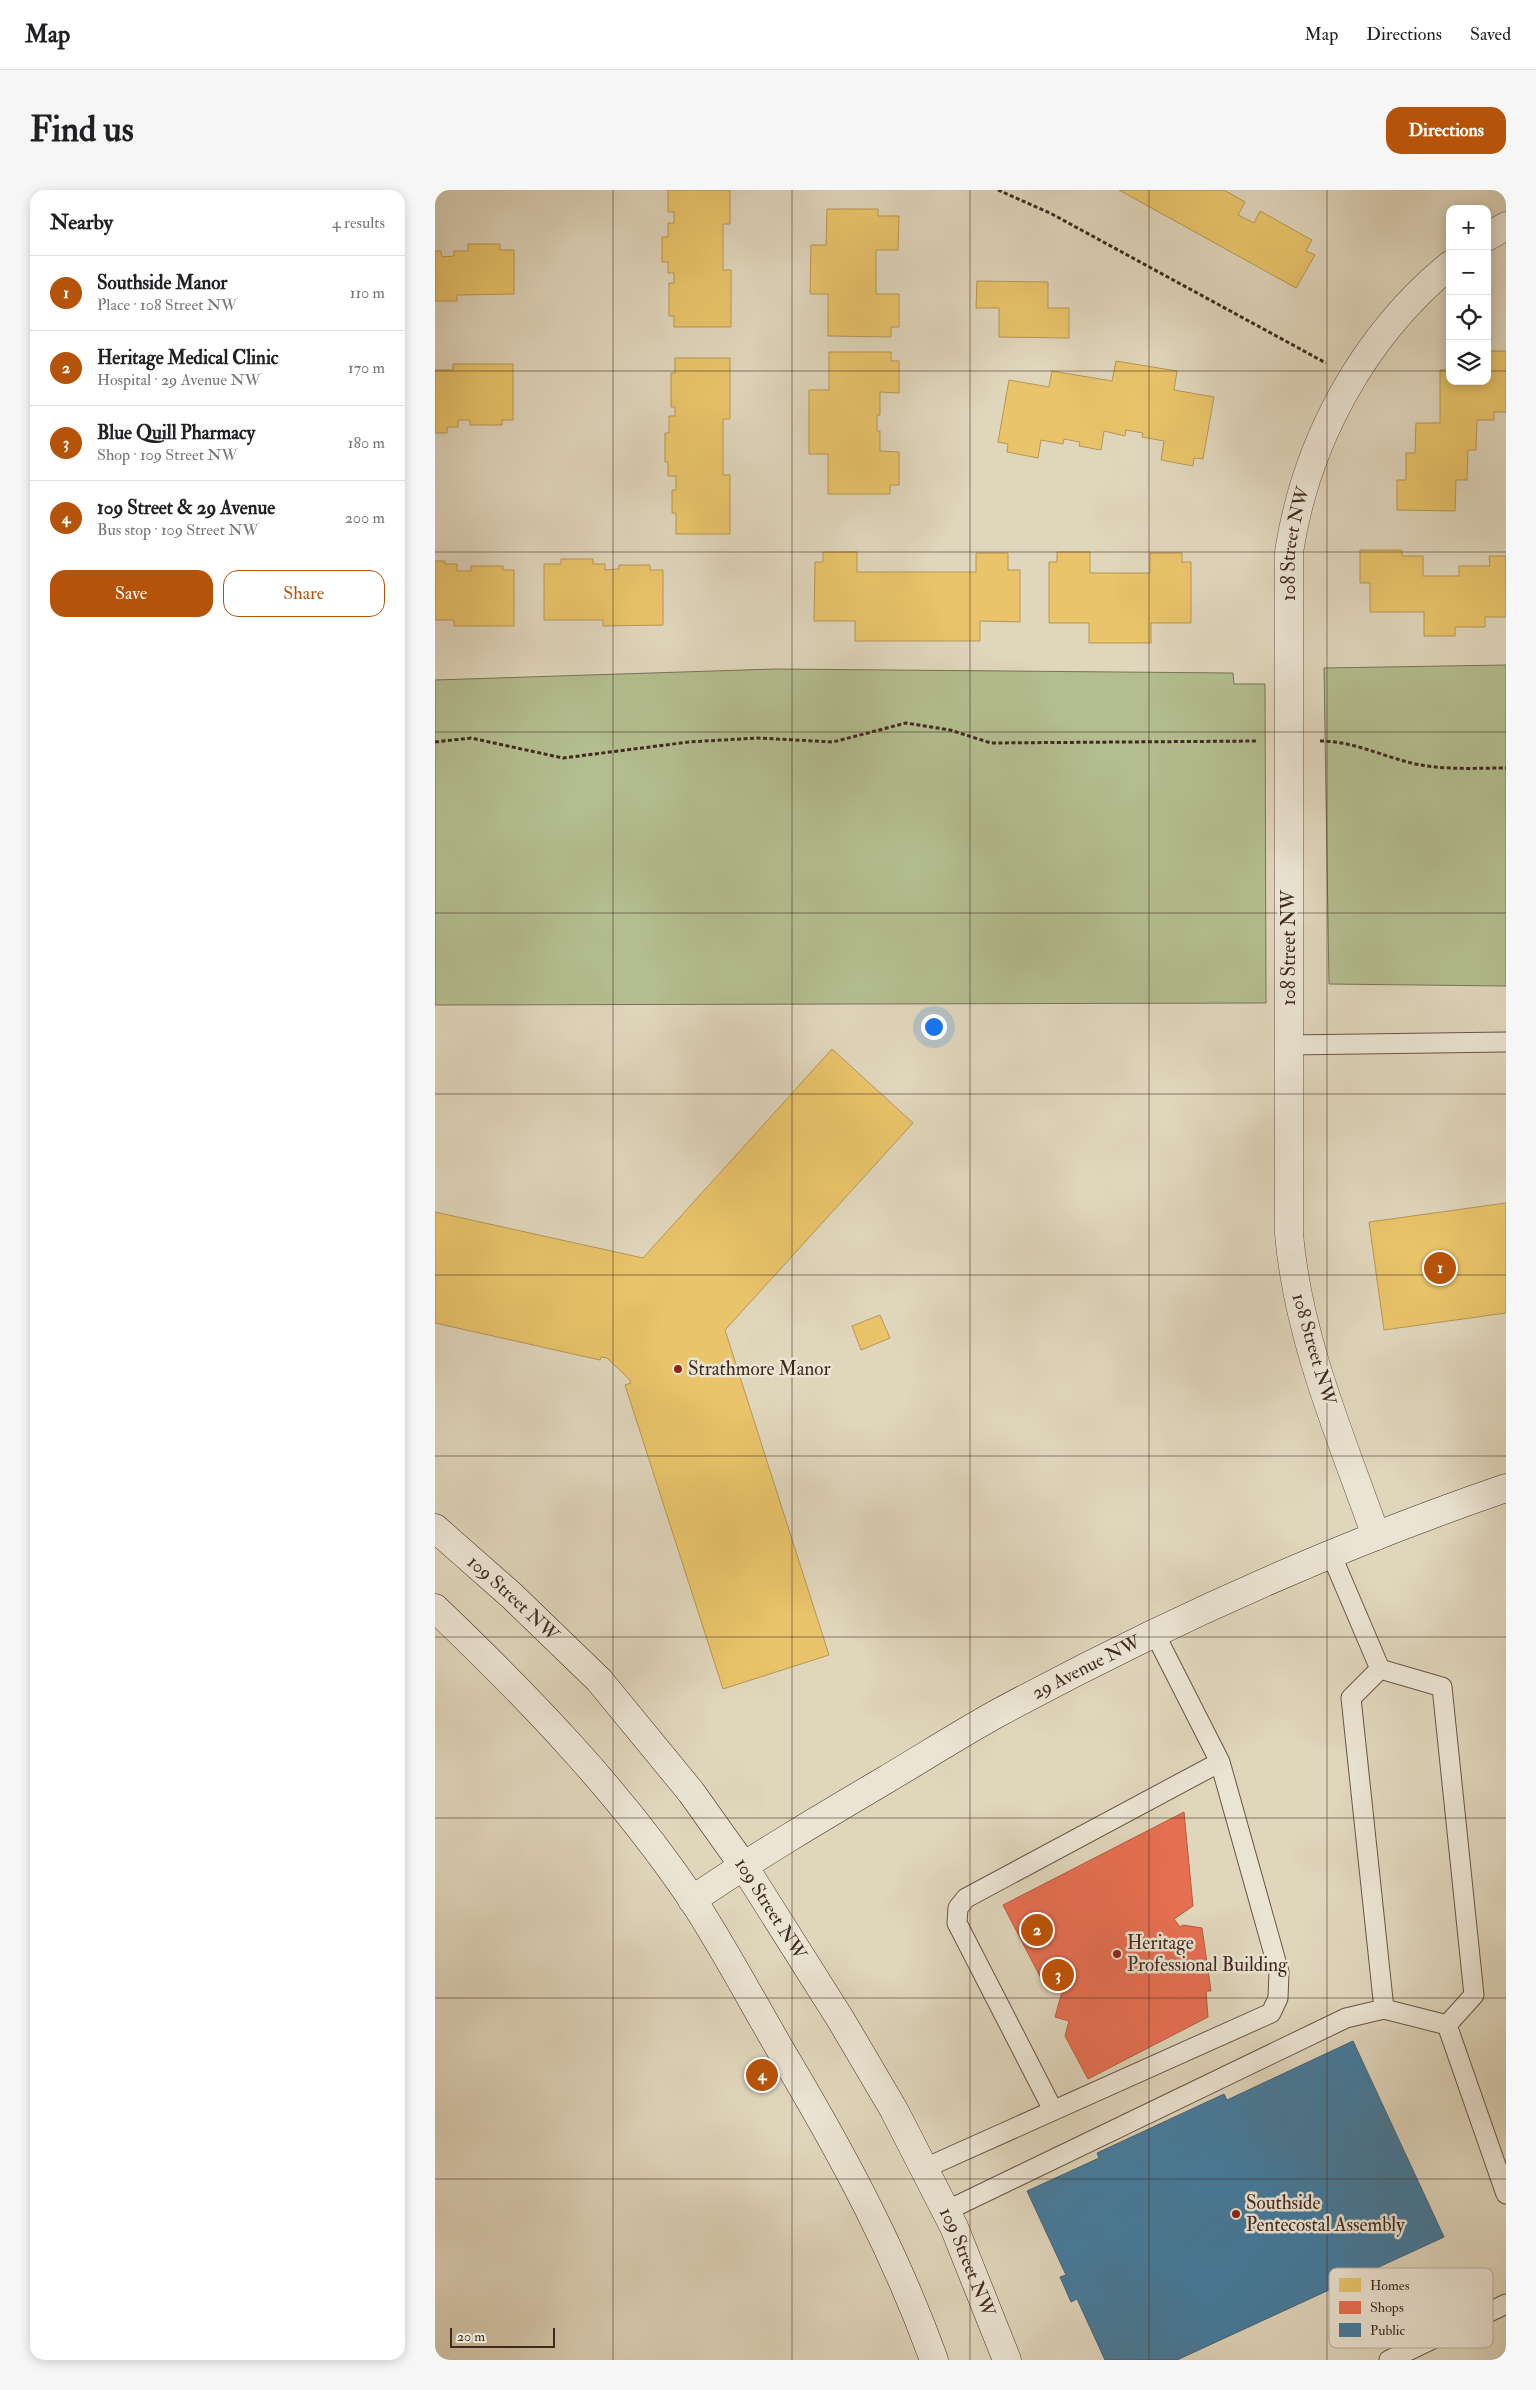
<!DOCTYPE html>
<html lang="en">
<head>
<meta charset="utf-8">
<style>
	:root { --surface:#fff; --page:#f6f6f6; --text:#202124; --muted:#757577; --line:#e0e0e0; --accent:#b45309 }
	body { margin:0; font-family:"IM FELL Double Pica",serif; background:var(--page); color:var(--text) }
	.controls { position:absolute; right:15px; top:15px; display:grid; overflow:hidden; border-radius:10px; box-shadow:0 2px 12px #0003 }
	.controls button { width:45px; height:45px; display:grid; place-items:center; padding:0; border:0; border-bottom:1px solid var(--line); background:var(--surface); color:var(--text); font:25px sans-serif }
	.scale { position:absolute; left:15px; bottom:12px; width:105px; box-sizing:border-box; padding-left:5px; border:2px solid #402a20; border-top:0; font-size:14px; line-height:18px; white-space:nowrap; color:#402a20; -webkit-text-stroke:4px #ebe4d3; paint-order:stroke }
	.you { position:absolute; left:498px; top:836px; width:18px; height:18px; margin:-12px; border:4px solid #fff; border-radius:50%; background:#1a73e8; box-shadow:0 0 0 8px #1a73e833 }
	.badge { display:grid; place-items:center; width:32px; height:32px; border-radius:50%; background:var(--accent); color:#fff; font-size:16px; font-weight:700 }
	.pin { position:absolute; translate:-50% -50%; border:2px solid #fff; box-shadow:0 1px 5px #0006 }
	.list { margin:0; padding:0; list-style:none }
	h2 { display:flex; justify-content:space-between; align-items:center; height:65px; margin:0; padding:0 20px; font-size:21px }
	h2 small { font-size:16px; font-weight:400; color:var(--muted) }
	.list li { display:grid; grid-template-columns:32px 1fr auto; gap:15px; align-items:center; box-sizing:border-box; height:75px; padding:0 20px; border-top:1px solid var(--line) }
	.list b { display:block; font-size:19px; white-space:nowrap }
	.list p { margin:0; font-size:16px; white-space:nowrap; color:var(--muted) }
	.list em { font-size:16px; font-style:normal; color:var(--muted) }
	.actions { display:flex; gap:10px; padding:15px 20px }
	.actions a { flex:1; padding:11px 0; border:1px solid var(--accent); border-radius:15px; text-align:center; font-size:18px; color:var(--accent) }
	.actions .main { background:var(--accent); color:#fff }
	.icon { flex:none; width:28px; height:28px; fill:none; stroke:currentColor; stroke-width:2; stroke-linecap:round; stroke-linejoin:round }
	.map { position:relative; flex:none; width:1071px; height:2170px; overflow:hidden; border-radius:15px }
	header { display:flex; align-items:center; gap:30px; box-sizing:border-box; height:70px; padding:0 25px; background:var(--surface); border-bottom:1px solid var(--line) }
	header strong { font-size:24px }
	nav { display:flex; gap:28px; margin-inline-start:auto; font-size:18px }
	.intro { display:flex; align-items:center; justify-content:space-between; box-sizing:border-box; height:120px; padding:0 30px }
	h1 { margin:0; font-size:35px }
	.button { padding:12px 22px; border-radius:15px; background:var(--accent); color:#fff; font-size:18px; font-weight:700 }
	main { display:flex; gap:30px; padding:0 30px }
	aside { flex:1; background:var(--surface); border-radius:15px; box-shadow:0 2px 12px #0003 }
	.map>svg:first-child { display:block }
	.green { fill:#b3bd8f; stroke:#7a7458 }
	.homes { fill:#e9c46a; stroke:#b69654 }
	.shops { fill:#e76f51; stroke:#b55a42 }
	.public { fill:#457b9d; stroke:#446378 }
	.lines { fill:none; stroke-linecap:round; stroke-linejoin:round }
	.lane-casing { stroke:#685547; stroke-width:21 }
	.street-casing { stroke:#685547; stroke-width:29 }
	.secondary-casing { stroke:#402a20; stroke-width:29 }
	.path { stroke:#402a20; stroke-width:3; stroke-dasharray:4 2.5; stroke-linecap:butt }
	.lane { stroke:#ebe4d3; stroke-width:19 }
	.street { stroke:#ebe4d3; stroke-width:28 }
	.secondary { stroke:#ebe4d3; stroke-width:28 }
	.grid { fill:none; stroke:#402a20; stroke-width:1; stroke-opacity:0.55 }
	.poi-dot { fill:#8f2418; stroke:#ebe4d3; stroke-width:2 }
	.labels { text-anchor:middle; dominant-baseline:central; stroke-width:5; stroke-linejoin:round; paint-order:stroke }
	.street-label { font-size:19px; fill:#402a20; stroke:#ebe4d3 }
	.poi-label { font-size:19px; fill:#402a20; stroke:#ebe4d3; text-anchor:start }
	.key { fill:#ebe4d3; stroke:#b8ac9d; stroke-width:1 }
	.key-label { font-size:14px; fill:#402a20 }
</style>
</head>
<body>
<header>
<strong>Map</strong>
<nav><a>Map</a><a>Directions</a><a>Saved</a></nav>
</header>
<div class="intro"><h1>Find us</h1><a class="button">Directions</a></div>
<main>
<aside>
<h2>Nearby<small>4 results</small></h2>
<ul class="list">
<li><span class="badge">1</span><div><b>Southside Manor</b><p>Place · 108 Street NW</p></div><em>110 m</em></li>
<li><span class="badge">2</span><div><b>Heritage Medical Clinic</b><p>Hospital · 29 Avenue NW</p></div><em>170 m</em></li>
<li><span class="badge">3</span><div><b>Blue Quill Pharmacy</b><p>Shop · 109 Street NW</p></div><em>180 m</em></li>
<li><span class="badge">4</span><div><b>109 Street &amp; 29 Avenue</b><p>Bus stop · 109 Street NW</p></div><em>200 m</em></li>
</ul>
<div class="actions"><a class="main">Save</a><a>Share</a></div>
</aside>
<div class="map">
<svg width="1071" height="2170" viewBox="0 0 1071 2170">
	<rect width="100%" height="100%" fill="#e0d6bc"/>
	<filter id="stains"><feTurbulence type="fractalNoise" baseFrequency=".004" numOctaves="4"/><feColorMatrix values="0 0 0 0 .2 0 0 0 0 .09 0 0 0 0 .02 0 0 0 .5 -.17"/></filter>
	<radialGradient id="worn" r=".72"><stop offset=".6" stop-color="#630" stop-opacity="0"/><stop offset="1" stop-color="#630" stop-opacity=".3"/></radialGradient>
	<path class="green" d="M1071 475V796L894 794 889 478Z
		M340 479 798 483 799 494H830L831 813 0 815V490Z"/>
	<path class="homes" d="M233 0H295V34H288V80H296V137H239V126H234V93H239V83H233V72H227V47H233V33H239V22H233Z
		M684 0H789L810 12 803 25 819 33 825 21 877 50 871 61 880 65 861 98Z
		M392 19H443V26H464L463 60H441V104H464V137H456V147L393 146V104H375L376 55H391Z
		M33 54H65V60H79V104L22 105V111H0V61H6L7 67 19 66V61H33Z
		M542 91 613 92V118H634V148L564 147V118H541Z
		M1054 161H1071V222H1059V230H1042L1041 260H1033L1032 290H1021L1020 321 962 320V290H971V263H980L981 233H1005V180H1015V191H1052Z
		M394 162H456V171H464V203L445 202V225H442V241H445V261L464 262V295H455V304H393V264H374V200H394Z
		M240 168H295V229H288V285H295V344H241V323H237V300H241V286H233V272H230V243H234V226H240V217H236V183H240Z
		M681 171 742 181 739 200 779 207 768 269 759 268 758 276 726 270 729 251 707 247 708 243 691 240 690 246 669 241 666 260 644 256 645 252 629 249 628 254 606 250 603 268 572 262 573 254 563 252 574 190 614 197 617 181 677 191Z
		M18 174H78V230H67V235H35V230H23V237H12V243H0V180H18Z
		M925 360H967V366H988V386H1024V376H1055L1054 366H1071V427H1050V437H1020V446H989V422H935V393H925Z
		M388 362H422V382H541V363H573V380H585V432L545 431V451H420V431H379L380 372H388Z
		M622 362H655V383H715V363H747V372H756V433H716V453H654V433H614V372H622Z
		M126 369H158V374H170V380L184 379V375H215V380H228V435L168 436V430H109V374H126Z
		M0 371H10V374H22V381H36V376H68V380H79V436H19V430H0Z
		M397 859 478 933 290 1140 394 1465 288 1499 190 1195 196 1193 194 1189 172 1168 166 1167 165 1170 0 1133V1022L208 1068Z
		M1071 1013V1123L949 1140 934 1032Z
		M445 1125 455 1148 426 1160 417 1136Z"/>
	<path class="shops" d="M749 1622 758 1716 739 1729 745 1737 748 1735 767 1738 776 1801H771L773 1827 653 1889 630 1846 634 1831 620 1827 627 1802 621 1791 610 1796 568 1715Z"/>
	<path class="public" d="M918 1851 1009 2047 742 2170H670L642 2109 636 2112 625 2087 631 2085 592 2001 664 1968 662 1963 789 1904 792 1910Z"/>
	<g class="lines">
		<defs>
			<path id="lane" d="M854 855 1071 852
				M896 1364 945 1479 916 1508 949 1819 1012 1835 1039 1805 1007 1497 945 1479
				M1012 1835 1071 2004
				M618 1920 522 1733 523 1718 531 1708 785 1572
				M488 1979 836 1823 843 1808 844 1782 785 1572 720 1444
				M511 2021 911 1828 949 1819
				M954 2170 1071 2114"/>
			<g id="street">
				<path d="M1052 47 1071 36"/>
				<path id="s1" d="M941 1346C906 1247 863 1149 854 1044V362C871 252 928 146 1015 75"/>
			</g>
			<g id="secondary">
				<path id="s2" d="M0 1338 76 1405 164 1490 256 1602 308 1675 406 1830 459 1920 519 2037 572 2170"/>
				<path d="M0 1418C94 1508 184 1601 257 1709 291 1761 320 1817 352 1871 410 1969 460 2062 499 2170"/>
				<path id="s3" d="M257 1710C320 1667 386 1628 452 1589 489 1567 525 1544 563 1523 726 1435 896 1358 1071 1298"/>
			</g>
		</defs>
		<use href="#lane" class="lane-casing"/>
		<use href="#street" class="street-casing"/>
		<use href="#secondary" class="secondary-casing"/>
		<path class="path" d="M563 0 615 23 891 173
			M885 551C921 551 952 569 986 575 1014 580 1043 578 1071 578
			M0 552 36 548 128 568 254 552 323 548 398 552 471 533 515 540 556 553 822 551"/>
		<use href="#lane" class="lane"/>
		<use href="#street" class="street"/>
		<use href="#secondary" class="secondary"/>
	</g>
	<path class="grid" d="M178 0V2170M357 0V2170M535 0V2170M714 0V2170M892 0V2170M0 181H1015M1052 181H1071M0 362H1071M0 542H1071M0 723H1071M0 904H1071M0 1085H1071M0 1266H1071M0 1447H1071M0 1628H1071M0 1808H1071M0 1989H1071"/>
	<g class="poi-dot">
		<circle cx="243" cy="1179" r="5"/>
		<circle cx="682" cy="1764" r="5"/>
		<circle cx="801" cy="2024" r="5"/>
	</g>
	<g class="labels">
		<g class="street-label">
			<text stroke="none"><textPath href="#s1" startOffset="1006">108 Street NW</textPath></text>
			<text transform="translate(854 758) rotate(-90)">108 Street NW</text>
			<text transform="translate(879 1159) rotate(74)">108 Street NW</text>
			<text stroke="none"><textPath href="#s2" startOffset="105">109 Street NW</textPath></text>
			<text stroke="none"><textPath href="#s3" startOffset="458">29 Avenue NW</textPath></text>
			<text stroke="none"><textPath href="#s2" startOffset="510">109 Street NW</textPath></text>
			<text stroke="none"><textPath href="#s2" startOffset="915">109 Street NW</textPath></text>
		</g>
		<g class="poi-label">
			<text x="253" y="1179">Strathmore Manor</text>
			<text x="692" y="1753">Heritage<tspan x="692" dy="22">Professional Building</tspan></text>
			<text x="811" y="2013">Southside<tspan x="811" dy="22">Pentecostal Assembly</tspan></text>
		</g>
	</g>
	<rect x="894" y="2078" width="164" height="80" rx="8" class="key"/>
	<rect x="904" y="2088" width="22" height="14" fill="#e9c46a"/>
	<rect x="904" y="2111" width="22" height="13" fill="#e76f51"/>
	<rect x="904" y="2133" width="22" height="14" fill="#457b9d"/>
	<g class="key-label">
		<text x="935" y="2100">Homes</text>
		<text x="935" y="2122">Shops</text>
		<text x="935" y="2145">Public</text>
	</g>
	<rect width="100%" height="100%" filter="url(#stains)"/>
	<rect width="100%" height="100%" fill="url(#worn)"/>
</svg>
<div class="controls">
<button>+</button>
<button>−</button>
<button><svg class="icon" aria-label="locate" viewBox="0 0 24 24"><circle cx="12" cy="12" r="6"/><path d="M12 2v4M12 18v4M2 12h4M18 12h4"/></svg></button>
<button><svg class="icon" aria-label="layers" viewBox="0 0 24 24"><path d="M12 4l9 5-9 5-9-5zM3 14l9 5 9-5"/></svg></button>
</div>
<div class="scale">20 m</div>
<div class="you"></div>
<div class="pin badge" style="left:1005px;top:1078px">1</div>
<div class="pin badge" style="left:602px;top:1740px">2</div>
<div class="pin badge" style="left:623px;top:1785px">3</div>
<div class="pin badge" style="left:327px;top:1885px">4</div>
</div>
</main>
</body>
</html>
